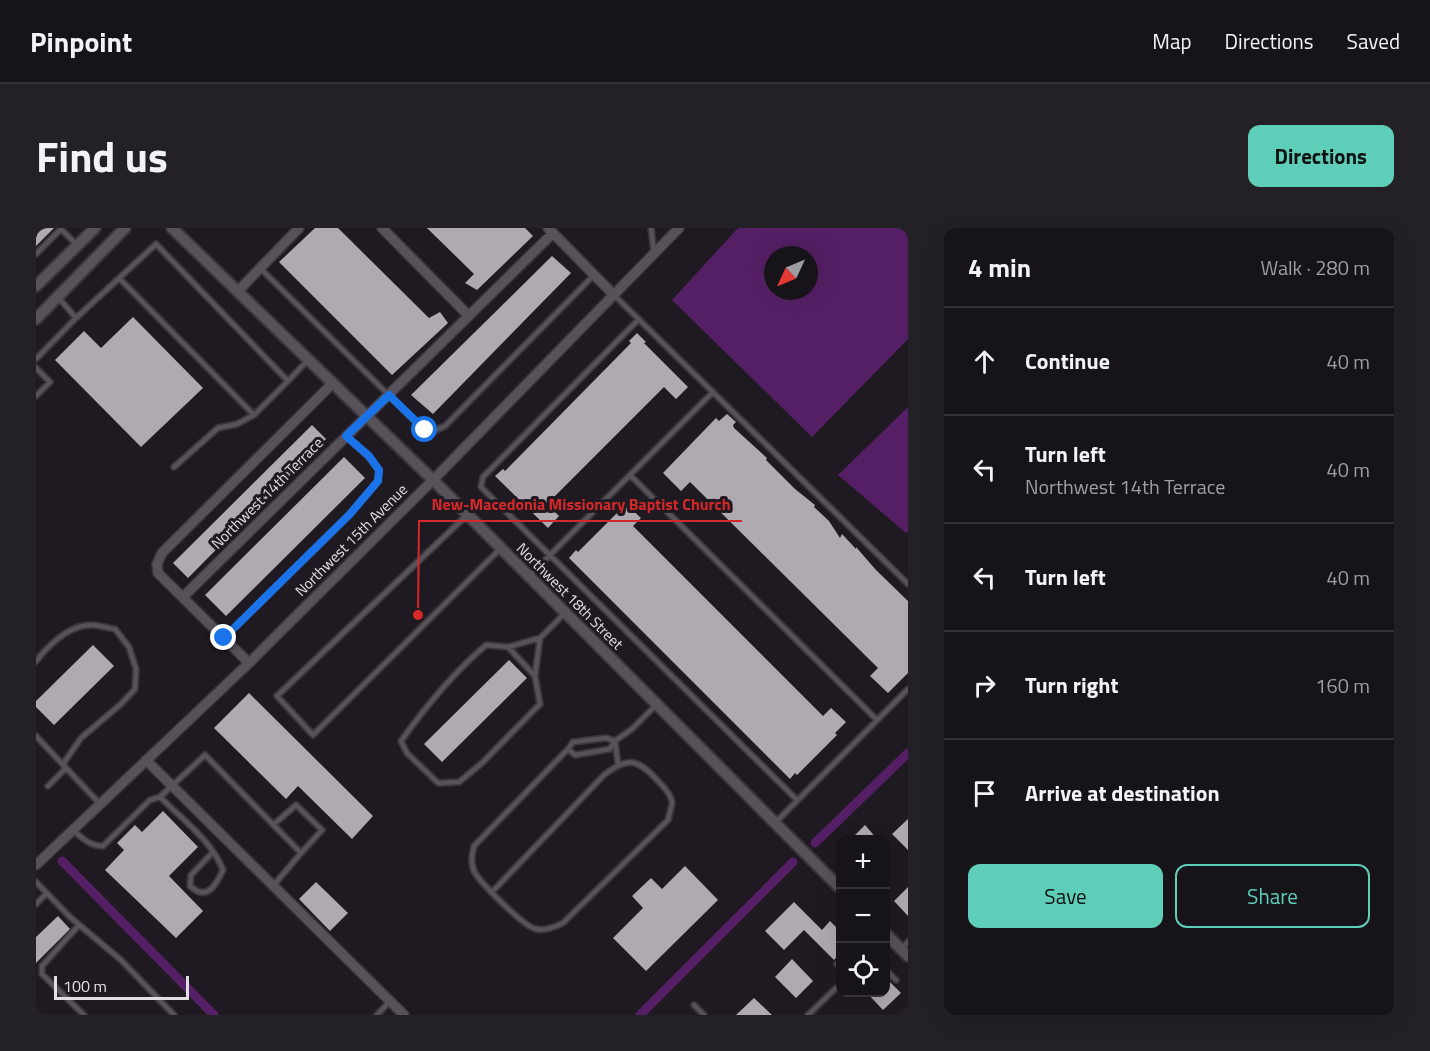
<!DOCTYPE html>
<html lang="en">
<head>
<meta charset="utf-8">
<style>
	:root { --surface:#171419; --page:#242126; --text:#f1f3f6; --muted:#9e9ea2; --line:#363338; --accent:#5eceb8 }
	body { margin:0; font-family:"Titillium Web",sans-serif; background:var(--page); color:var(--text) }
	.controls { position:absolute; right:18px; bottom:18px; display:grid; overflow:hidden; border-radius:12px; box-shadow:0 6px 24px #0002 }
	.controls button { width:54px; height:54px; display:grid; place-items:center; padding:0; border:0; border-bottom:2px solid var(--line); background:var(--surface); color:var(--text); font:30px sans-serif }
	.compass { position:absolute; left:728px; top:18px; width:54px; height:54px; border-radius:50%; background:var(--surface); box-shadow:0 6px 24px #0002; rotate:226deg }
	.scale { position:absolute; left:18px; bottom:15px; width:135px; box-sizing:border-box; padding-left:6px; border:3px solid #e2dfe3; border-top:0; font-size:16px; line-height:21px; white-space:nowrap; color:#e2dfe3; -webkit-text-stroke:4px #1f1a21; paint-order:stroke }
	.stop { position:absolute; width:18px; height:18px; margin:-14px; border:4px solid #1a73e8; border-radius:50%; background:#fff }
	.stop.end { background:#1a73e8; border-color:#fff; box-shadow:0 2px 6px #0008 }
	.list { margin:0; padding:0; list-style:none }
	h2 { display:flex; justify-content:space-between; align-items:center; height:78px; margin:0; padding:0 24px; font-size:26px }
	h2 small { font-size:20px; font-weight:400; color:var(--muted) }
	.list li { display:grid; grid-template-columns:39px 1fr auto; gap:18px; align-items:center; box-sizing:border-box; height:108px; padding:0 24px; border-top:2px solid var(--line) }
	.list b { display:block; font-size:22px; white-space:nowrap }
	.list p { margin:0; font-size:20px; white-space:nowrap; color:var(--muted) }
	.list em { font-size:20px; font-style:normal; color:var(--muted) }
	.actions { display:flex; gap:12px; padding:18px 24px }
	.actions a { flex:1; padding:14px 0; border:2px solid var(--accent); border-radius:12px; text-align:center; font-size:21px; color:var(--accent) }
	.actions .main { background:var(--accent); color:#111 }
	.icon { flex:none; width:33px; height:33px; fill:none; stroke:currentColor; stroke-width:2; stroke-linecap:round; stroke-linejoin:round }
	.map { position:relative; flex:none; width:872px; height:787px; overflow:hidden; border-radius:12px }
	header { display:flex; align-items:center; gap:36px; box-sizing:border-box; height:84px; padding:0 30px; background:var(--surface); border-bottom:2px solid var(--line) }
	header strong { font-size:28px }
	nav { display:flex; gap:33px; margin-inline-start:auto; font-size:21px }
	.intro { display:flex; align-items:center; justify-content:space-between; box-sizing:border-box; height:144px; padding:0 36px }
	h1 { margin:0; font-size:42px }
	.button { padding:15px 27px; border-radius:12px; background:var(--accent); color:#111; font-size:21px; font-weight:700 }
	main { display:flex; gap:36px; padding:0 36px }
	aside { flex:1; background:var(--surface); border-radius:12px; box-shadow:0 6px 24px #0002 }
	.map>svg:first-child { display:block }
	.water { fill:#551f65; fill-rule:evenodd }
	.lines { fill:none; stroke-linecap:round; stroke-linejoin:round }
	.canal { stroke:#551f65; stroke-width:9 }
	.building { fill:#afa9b1 }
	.service-casing { stroke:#39353a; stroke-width:8 }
	.minor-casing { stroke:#39353a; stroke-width:12 }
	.tertiary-casing { stroke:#39353a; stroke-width:14 }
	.service { stroke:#575259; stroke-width:4.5 }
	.minor { stroke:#575259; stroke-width:9 }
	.tertiary { stroke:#575259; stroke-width:10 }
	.route { stroke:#1a73e8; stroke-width:8 }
	.labels { text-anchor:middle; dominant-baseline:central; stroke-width:6; stroke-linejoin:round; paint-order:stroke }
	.street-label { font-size:15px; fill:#e2dfe3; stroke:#1f1a21 }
	.leader { fill:none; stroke:#d62828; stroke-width:2 }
	.callout-dot { fill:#d62828; stroke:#1f1a21; stroke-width:2 }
	.callout-label { font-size:16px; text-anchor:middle; font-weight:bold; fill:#d62828; stroke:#1f1a21; stroke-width:6; stroke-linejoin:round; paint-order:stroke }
</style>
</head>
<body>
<header>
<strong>Pinpoint</strong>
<nav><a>Map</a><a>Directions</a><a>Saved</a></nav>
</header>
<div class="intro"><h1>Find us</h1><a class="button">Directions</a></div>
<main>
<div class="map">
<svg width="872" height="787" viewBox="0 0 872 787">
	<rect width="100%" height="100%" fill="#1f1a21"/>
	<path class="water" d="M702 0H872V111L776 209 636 72ZM737 27H773V63H737Z
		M872 179V304L870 305 802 247Z"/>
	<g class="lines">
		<path class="canal" d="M779 615 872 525
			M26 633 178 787
			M604 787 757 634"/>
	</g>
	<path class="building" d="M0 0H18L0 18Z
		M279 0H302L393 90 404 84 412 95 356 147 243 34Z
		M391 0H489L497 8 441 62 429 55 438 46Z
		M516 28 535 45 397 186 375 167Z
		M97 89 167 160 105 219 19 132 48 103 65 120Z
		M601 105 610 114 608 115 652 159 640 171 628 159 511 276 523 288 512 300 459 248 467 241 469 243 595 115 593 113Z
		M691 186 700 194 697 197 698 200 731 230 730 232 759 261 779 277 778 279 793 293 804 310 806 306 820 321V319L840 342 872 373V445L852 465 834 448 842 440 654 254 645 263 627 245 680 190 683 193Z
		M276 197 290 211 152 350 137 335Z
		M308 229 329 250 190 388 169 367Z
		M590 276 605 290 597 298 787 488 795 480 810 494 799 505 801 507 761 547 759 545 754 551 533 330 540 322 542 324Z
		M57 417 78 438 18 497 0 479V473Z
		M473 432 491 450 406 534 388 516Z
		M213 465 337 588 316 611 262 558 250 571 178 500Z
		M127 583 162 619 133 648 167 683 140 710 69 642 88 622 81 615 99 597 106 604Z
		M872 591V622L856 606Z
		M829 597 842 612H814Z
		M649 638 682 672 610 743 577 710 607 680 596 668 615 650 626 661Z
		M280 654 312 685 294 703 263 671Z
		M872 659V688L858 673Z
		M758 674 786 702 794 693 804 703V725L798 732 768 702 748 722 729 703Z
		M22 688 34 701 0 735V709Z
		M756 731 777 753 760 770 739 749Z
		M849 749 865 765 847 782 831 765H849Z
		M718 770 736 787H700Z"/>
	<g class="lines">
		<defs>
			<path id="service" d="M24 0 41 17
				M615 0 618 25
				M0 26 25 1
				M224 40 386 200 398 203 409 198 558 47
				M579 68 872 356
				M22 69 40 90 120 16 252 153 218 187 84 51
				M603 91 447 249 445 259 761 572
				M0 131 40 90
				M0 140 14 154 0 168
				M252 153 273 131
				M138 239 182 200 201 196 218 187
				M594 247 841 492
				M431 287 241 468 277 507 465 320
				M493 348 677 164
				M188 410 314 286 342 253 343 242 332 228 310 208
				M504 410 499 448 504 476 446 535 423 554 402 555 371 525 365 513C390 478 417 445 450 417L472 419Z
				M504 410 530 384
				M472 419 499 448
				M0 433C13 417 33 397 55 397 63 397 71 400 79 401L93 419 100 441 99 461 85 476 45 510 27 536
				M0 508 64 576
				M579 513 570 510 537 514 532 521 539 527 574 521 579 513 596 501 621 476
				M579 513 582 536
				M12 558 30 540
				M124 569 169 527 265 625 237 658
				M739 595 872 461
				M237 597 260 577 286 602 265 625
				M37 602C46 610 54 618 67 618L114 572 124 569C146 591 176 613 187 642 180 657 171 674 154 658L155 647 177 624
				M0 654 34 689 85 732 138 787
				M456 664 568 547C593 527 603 532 623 554 627 558 635 567 636 574 636 579 633 587 632 592L527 695C519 699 509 703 500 701 488 699 446 656 439 645 434 636 436 627 438 618L532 521
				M0 676 11 665
				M43 697 6 738V746L48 787
				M865 721 872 714
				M801 736 804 739
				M850 742 860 752
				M658 777 668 787
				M341 787 354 773
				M772 787 804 756
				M870 787 872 785"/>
			<path id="minor" d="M346 0 433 88
				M512 0 578 67
				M202 63 263 0
				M147 369 517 5
				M213 435 122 345 121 336 126 325 297 155
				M110 532 368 787
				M0 637 213 435 397 252 643 0"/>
			<path id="tertiary" d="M136 0 397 252 804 660
				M0 58 59 0
				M0 91 89 0
				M850 706 872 728"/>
		</defs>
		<use href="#service" class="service-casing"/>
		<use href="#minor" class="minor-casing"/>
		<use href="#tertiary" class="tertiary-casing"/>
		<use href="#service" class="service"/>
		<use href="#minor" class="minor"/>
		<use href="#tertiary" class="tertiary"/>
	</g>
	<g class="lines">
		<path class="route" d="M188 410 314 286 342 253 343 242 333 228 310 208 353 167 389 202"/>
	</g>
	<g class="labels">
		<g class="street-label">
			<text transform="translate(231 265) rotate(-45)">Northwest 14th Terrace</text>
			<text transform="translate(315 312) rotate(-45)">Northwest 15th Avenue</text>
			<text transform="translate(534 368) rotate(45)">Northwest 18th Street</text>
		</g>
	</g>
	<path class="leader" d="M382 387L383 293H706"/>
	<circle class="callout-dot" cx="382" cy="387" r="6"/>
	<g class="callout-label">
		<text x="545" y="282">New-Macedonia Missionary Baptist Church</text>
	</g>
</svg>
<div class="controls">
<button>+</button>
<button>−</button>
<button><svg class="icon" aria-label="locate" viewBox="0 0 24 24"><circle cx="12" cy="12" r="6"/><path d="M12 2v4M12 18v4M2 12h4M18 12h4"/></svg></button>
</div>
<svg class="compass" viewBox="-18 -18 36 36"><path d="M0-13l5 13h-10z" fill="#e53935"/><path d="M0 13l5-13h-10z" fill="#9e9ea2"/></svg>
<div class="scale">100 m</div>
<div class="stop" style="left:389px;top:202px"></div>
<div class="stop end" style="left:188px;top:410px"></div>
</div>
<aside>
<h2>4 min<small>Walk · 280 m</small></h2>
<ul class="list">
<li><svg class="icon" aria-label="ahead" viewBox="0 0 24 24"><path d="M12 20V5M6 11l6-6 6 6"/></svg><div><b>Continue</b></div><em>40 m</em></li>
<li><svg class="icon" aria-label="left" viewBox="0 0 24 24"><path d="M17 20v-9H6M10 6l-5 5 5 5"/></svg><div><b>Turn left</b><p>Northwest 14th Terrace</p></div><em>40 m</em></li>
<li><svg class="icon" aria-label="left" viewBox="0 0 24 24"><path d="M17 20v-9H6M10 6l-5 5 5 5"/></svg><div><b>Turn left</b></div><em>40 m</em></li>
<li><svg class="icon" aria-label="right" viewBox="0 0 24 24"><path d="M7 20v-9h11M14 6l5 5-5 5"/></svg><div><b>Turn right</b></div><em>160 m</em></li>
<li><svg class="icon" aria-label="arrive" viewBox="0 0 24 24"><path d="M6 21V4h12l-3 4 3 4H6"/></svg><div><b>Arrive at destination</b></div></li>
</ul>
<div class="actions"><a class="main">Save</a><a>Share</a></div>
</aside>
</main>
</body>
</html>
